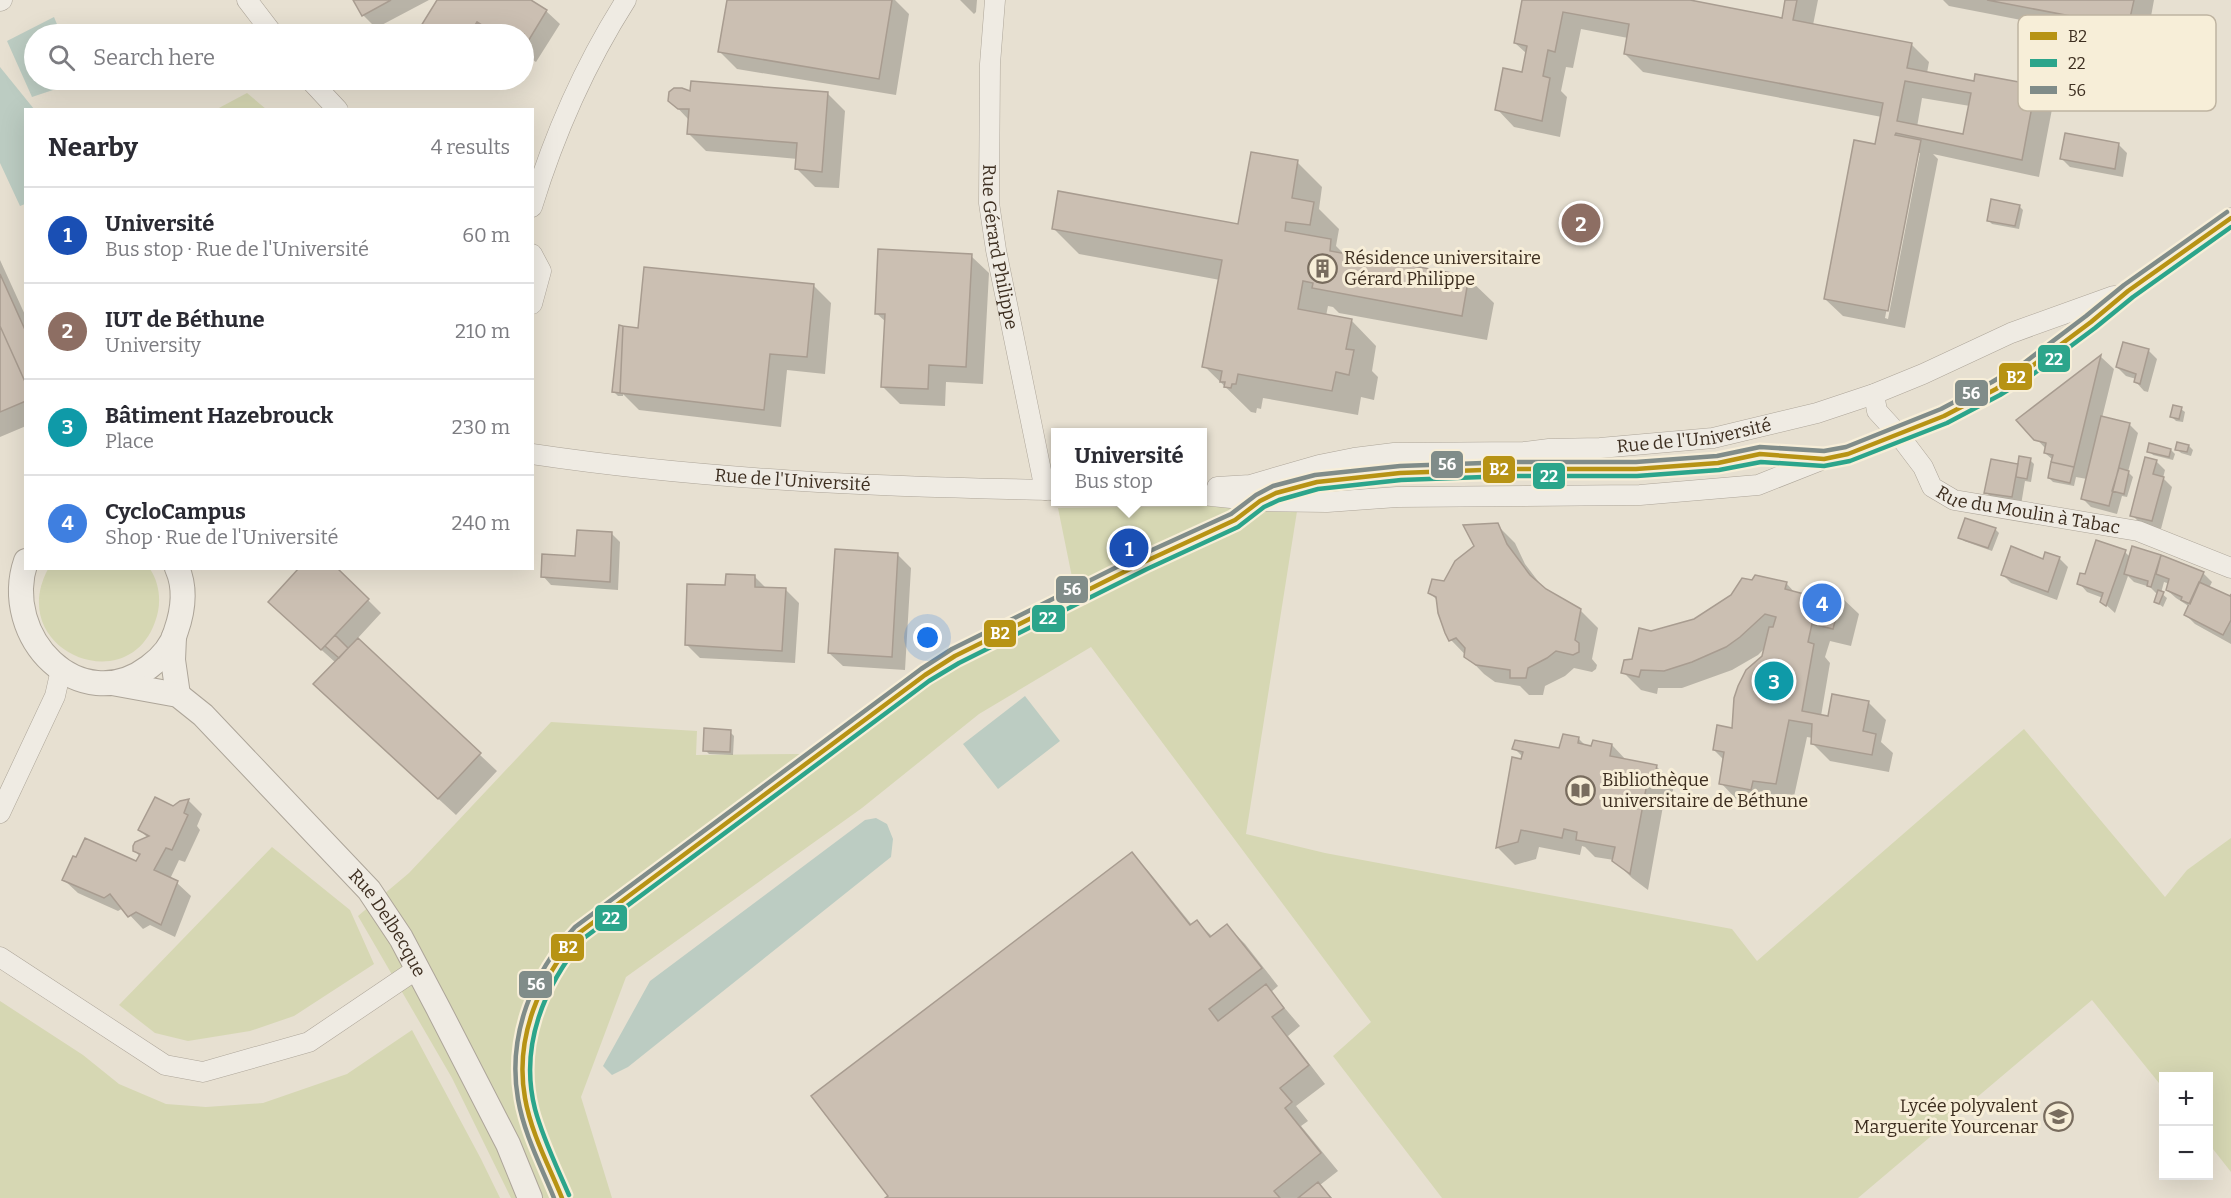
<!DOCTYPE html>
<html lang="en">
<head>
<meta charset="utf-8">
<style>
	:root { --surface:#fff; --page:#f7f7f7; --text:#2b2b33; --muted:#7c7c81; --line:#e1e1e2; --accent:#2563eb }
	body { margin:0; font-family:Bitter,serif; background:var(--page); color:var(--text) }
	.controls { position:absolute; right:18px; bottom:18px; display:grid; overflow:hidden; border-radius:0px; box-shadow:0 6px 24px #0002 }
	.controls button { width:54px; height:54px; display:grid; place-items:center; padding:0; border:0; border-bottom:2px solid var(--line); background:var(--surface); color:var(--text); font:30px sans-serif }
	.you { position:absolute; left:928px; top:638px; width:21px; height:21px; margin:-15px; border:4px solid #fff; border-radius:50%; background:#1a73e8; box-shadow:0 0 0 9px #1a73e833 }
	.badge { display:grid; place-items:center; width:39px; height:39px; border-radius:50%; background:var(--accent); color:#fff; font-size:20px; font-weight:700 }
	.pin { position:absolute; translate:-50% -50%; border:3px solid #fff; box-shadow:0 2px 6px #0006 }
	.popup { position:absolute; left:1051px; top:428px; width:156px; height:78px; box-sizing:border-box; display:grid; place-content:center; border-radius:0px; background:var(--surface); filter:drop-shadow(0 2px 4px #0005); font-size:20px; white-space:nowrap; color:var(--muted) }
	.popup b { font-size:22px; color:var(--text) }
	.popup::after { content:''; position:absolute; left:50%; top:100%; margin-left:-12px; border:12px solid transparent; border-top-color:var(--surface) }
	.list { margin:0; padding:0; list-style:none }
	h2 { display:flex; justify-content:space-between; align-items:center; height:78px; margin:0; padding:0 24px; font-size:26px }
	h2 small { font-size:20px; font-weight:400; color:var(--muted) }
	.list li { display:grid; grid-template-columns:39px 1fr auto; gap:18px; align-items:center; box-sizing:border-box; height:96px; padding:0 24px; border-top:2px solid var(--line) }
	.list b { display:block; font-size:22px; white-space:nowrap }
	.list p { margin:0; font-size:20px; white-space:nowrap; color:var(--muted) }
	.list em { font-size:20px; font-style:normal; color:var(--muted) }
	.icon { flex:none; width:33px; height:33px; fill:none; stroke:currentColor; stroke-width:2; stroke-linecap:round; stroke-linejoin:round }
	.map { position:relative; flex:none; width:2231px; height:1198px; overflow:hidden }
	.search { position:absolute; background:var(--surface); box-shadow:0 6px 24px #0002; left:24px; top:24px; width:510px; height:66px; display:flex; align-items:center; gap:15px; box-sizing:border-box; padding:0 21px; border-radius:33px; color:var(--muted); font-size:22px }
	.panel { position:absolute; background:var(--surface); box-shadow:0 6px 24px #0002; left:24px; top:108px; width:510px; height:462px; border-radius:0px }
	.map>svg:first-child { display:block }
	.green { fill:#d6d7b3 }
	.water { fill:#bcccc2 }
	.shadow { fill:#0003; fill-rule:evenodd }
	.building { fill:#cbbfb2; stroke:#a89c90; stroke-width:1.5; fill-rule:evenodd }
	.lines { fill:none; stroke-linecap:round; stroke-linejoin:round }
	.minor-casing { stroke:#ada599; stroke-width:21 }
	.tertiary-casing { stroke:#ada599; stroke-width:26 }
	.minor { stroke:#efebe3; stroke-width:20 }
	.tertiary { stroke:#efebe3; stroke-width:24 }
	.bus-1-casing { stroke:#f7eed8; stroke-width:9 }
	.bus-2-casing { stroke:#f7eed8; stroke-width:9 }
	.bus-3-casing { stroke:#f7eed8; stroke-width:9 }
	.bus-1 { stroke:#b79314; stroke-width:4.5 }
	.bus-2 { stroke:#2ca58b; stroke-width:4.5 }
	.bus-3 { stroke:#808c89; stroke-width:4.5 }
	.labels { text-anchor:middle; dominant-baseline:central; stroke-width:6; stroke-linejoin:round; paint-order:stroke }
	.street-label { font-size:18px; fill:#3d2e20; stroke:#f7eed8 }
	.poi-label { font-size:18px; fill:#3d2e20; stroke:#f7eed8; text-anchor:start }
	.key { fill:#f7eed8; stroke:#bfb4a1; stroke-width:1.5 }
	.key-label { font-size:16px; fill:#3d2e20 }
	.line-badge { stroke:#f7eed8; stroke-width:2 }
	.badge-label { font-size:16px; text-anchor:middle; font-weight:bold; fill:#fff }
</style>
</head>
<body>
<div class="map">
<svg width="2231" height="1198" viewBox="0 0 2231 1198">
	<rect width="100%" height="100%" fill="#e7e0d1"/>
	<path class="green" d="M247 93 266 109H217Z
		M1298 505 1246 834 1325 853 1732 929 1757 961 2024 729 2165 897 2187 870 2231 838V1172L2209 1144 2208 1076H2164L2163 1088 2092 1000 1858 1198H1442L1333 1056 1371 1022 1091 647 979 714 862 808 626 977 581 1097 612 1198H511L452 1078 358 916 409 873 551 722 697 731 696 755 801 754 939 652 1074 587 1058 508Z
		M48 569H150C160 584 162 604 155 622 127 701 5 650 48 569Z
		M272 847 350 910 374 964 294 1016 250 1031 188 1041 155 1033 119 1005Z
		M0 1001 83 1055 119 1084 166 1104 206 1107 263 1103 347 1074 412 1030 481 1159 500 1198H0Z"/>
	<path class="water" d="M54 17 61 34H34V80L80 81 32 97 7 41Z
		M0 67 34 109 26 110 25 204 20 206 0 163Z
		M1025 696 1060 741 998 789 963 744Z
		M876 818 887 824 893 839 891 857 628 1067 612 1075 603 1066 650 981 865 820Z"/>
	<path class="shadow" d="M355 0H429L376 28 363 15Z
		M439 0H528L546 11 560 24 536 62 524 54V34H417Z
		M728 0H895L909 14 896 95 737 69 720 52Z
		M960 0H977L976 12 974 14Z
		M1523 0H1682L1783 19 1787 0H1818L1813 25 1911 44 1929 62 1927 73 1975 82 2035 87 2053 104 2039 177 1933 154 1938 159 1905 328 1843 316 1825 299 1876 146 1882 117 1643 72 1625 54 1628 38 1581 29 1573 68 1566 67 1561 91 1567 97 1560 137 1514 127 1497 109 1523 74 1527 54 1515 43ZM1922 98 1970 106 1964 136 1917 127ZM1917 153H1920L1888 319 1885 318Z
		M1943 0H2154L2146 44 1949 6Z
		M827 93 845 111 839 188 815 187 797 169 798 159 706 151 688 133 689 120 670 100Z
		M2118 144 2127 153 2123 177 2070 167 2061 158Z
		M1297 162 1322 187 1319 209 1339 229 1336 246 1345 255 1468 278 1494 303 1487 340 1339 313 1333 307 1328 306 1326 316 1351 320 1376 346 1372 371 1378 377 1374 400 1361 397 1358 415 1263 398 1261 409 1257 408 1256 413 1251 412 1204 366 1220 280 1079 254 1053 228 1239 226Z
		M2019 206 2023 210 2019 229 1992 224 1988 220Z
		M971 256 989 273 983 384 946 382 945 406 900 404 882 386 886 322 876 313Z
		M0 260 26 317V426L0 437Z
		M814 286 831 303 825 374 787 370 781 427 639 410 623 394V396H618L614 392 639 329Z
		M2148 350 2157 359 2148 392 2144 391 2136 382V379L2126 376 2117 367Z
		M2101 357 2114 369 2102 418 2129 424 2138 433 2128 472 2133 477 2127 497 2122 496 2117 514 2091 507 2082 498 2087 479 2076 477 2074 486 2053 482 2049 478 2053 460 2045 453 2046 449 2019 420Z
		M2181 409 2185 412 2183 422 2176 421 2172 417Z
		M2178 444 2189 446 2193 450 2191 456 2181 453 2177 449Z
		M2171 450 2175 454 2173 460 2153 455 2149 451Z
		M2030 460 2034 464 2031 482 2025 481 2021 505 1995 501 1986 492 2019 465Z
		M2156 461 2165 470 2163 478 2172 487 2161 529 2141 524 2132 515Z
		M1497 525 1515 543 1525 564 1544 589 1580 610 1598 628 1592 659 1597 665 1596 669 1592 672 1574 668 1565 676 1545 686 1543 695H1529L1520 686 1495 682 1484 674 1451 640 1438 601 1430 593 1445 582Z
		M1995 529 1999 533 1992 551 1964 541 1960 537Z
		M612 534 620 542 618 590 551 585 543 576 577 557Z
		M2133 548 2161 556 2203 573 2212 582 2209 588 2231 597V644L2195 624 2186 615 2190 607 2176 598 2167 590 2170 584 2164 582 2161 593 2167 598 2163 607 2156 602 2157 594 2150 587 2134 582 2128 576 2115 613 2102 601 2103 598 2087 592 2079 583 2086 576 2125 552 2130 557Z
		M897 554 911 568 905 670 843 666 829 653Z
		M2059 558 2068 567 2057 600 2011 583 2003 575Z
		M1756 576 1787 584 1796 594 1809 597H1841L1859 614 1851 646 1830 641 1825 657 1830 663 1821 716 1829 717 1868 702 1886 720 1881 742 1893 753 1889 772 1830 761 1812 743 1813 738 1807 737 1793 801 1770 797 1768 806 1738 801 1721 783 1724 760 1714 750 1734 730 1766 647 1758 655 1732 670 1682 688H1658L1657 694 1641 690 1623 672 1652 632 1695 620 1753 582Z
		M755 577 767 589 786 590 799 603 795 663 700 658 686 644 726 587Z
		M368 600 381 613 357 639 497 771 456 815 333 702 336 663 283 615Z
		M730 732 734 736 733 755 709 754 705 750Z
		M1578 738 1587 747 1612 745 1627 761 1656 766 1674 784 1672 796 1665 795 1648 890 1632 878 1614 860 1595 857 1585 847 1582 846 1580 855 1539 847 1536 859 1515 865 1498 848 1513 759 1522 761 1523 757 1514 748 1561 750Z
		M189 801 202 814 197 826 200 830 185 862 179 860 170 879 177 883 191 896 175 937 150 925 143 929 123 908 118 911 78 893 64 880 137 863 140 857 135 851 148 838 140 830 180 802Z
		M1132 854 1149 872 1192 925 1197 922 1213 937 1227 926 1245 944 1278 986 1271 992 1300 1026 1288 1036 1325 1084 1296 1106 1308 1121 1301 1126 1338 1171 1320 1185 1332 1198H888Z"/>
	<path class="building" d="M353 0H391L362 16Z
		M437 0H531L547 10 524 48V34H497L477 22 469 34H416Z
		M727 0H892L879 79 718 52Z
		M1522 0H1690L1782 18 1785 0H1797L1793 20 1912 43 1907 68 1974 81 1975 74 2036 85 2022 160 1896 133 1895 135 1921 140 1888 311 1824 299 1854 140 1875 144 1883 103 1624 54 1629 24 1563 12 1555 52 1548 50 1543 76 1550 78 1542 121 1495 110 1503 68 1522 72 1527 46 1514 43ZM1905 81 1971 93 1963 134 1897 121Z
		M1987 0H2134L2128 27Z
		M477 22 496 34H469Z
		M691 81 828 92 822 172 795 169 797 143 687 134 689 109H678L668 101 669 92 674 88H682L690 91Z
		M2065 133 2119 143 2115 169 2060 159Z
		M1251 152 1298 160 1292 198 1314 202 1310 225 1286 222 1285 231 1331 239 1330 251 1469 276 1462 316 1312 288 1313 283 1303 281 1298 309 1352 319 1346 349 1354 350 1349 375 1336 372 1332 391 1238 374 1236 384H1232L1231 388 1224 387 1225 382H1220L1222 371 1202 367 1222 260 1052 229 1058 191 1238 224Z
		M1991 199 2020 205 2015 226 1987 221Z
		M878 249 972 254 966 367 929 365 928 389 881 387 885 314H875Z
		M644 267 814 284 807 357 770 354 764 410 620 393 623 326 638 328Z
		M0 274 26 332V384L0 326Z
		M619 325 623 326 620 393 612 392Z
		M0 326 26 384V401L0 412Z
		M2123 342 2149 349 2140 384 2134 382 2136 374 2116 367Z
		M2101 355 2074 467 2051 462 2053 455 2044 453 2046 443 2034 440 2016 420Z
		M2173 405 2182 407 2179 419 2170 417Z
		M2101 416 2130 423 2109 506 2081 499Z
		M2177 442 2189 445 2187 452 2175 450Z
		M2149 443 2171 449 2169 457 2147 452Z
		M2019 456 2031 458 2027 479 2016 477Z
		M2145 457 2157 460 2153 474 2164 477 2152 521 2130 516Z
		M1991 459 2018 464 2012 497 1984 493Z
		M2051 462 2074 467 2070 483 2048 478Z
		M2119 468 2129 471 2124 494 2112 491Z
		M1965 518 1996 528 1988 548 1958 538Z
		M1498 523 1507 544 1530 575 1546 589 1581 609 1575 640 1579 643V652L1573 655 1556 651 1547 658 1528 668 1526 678H1510V670L1476 665 1464 657 1465 648 1456 638 1449 641 1445 633 1438 613 1436 597 1428 593 1432 579 1444 581 1455 561 1474 546 1463 525Z
		M577 530 612 532 610 582 541 577 542 554 575 556Z
		M2096 540 2126 550 2106 606 2100 602 2103 593 2077 584 2080 573 2085 574Z
		M2011 546 2043 559 2045 552 2060 557 2048 592 2001 575Z
		M2132 546 2161 555 2151 587 2147 586 2148 581 2124 574Z
		M835 549 898 553 892 657 828 653Z
		M2161 555 2204 572 2190 604 2181 600 2182 597 2166 590 2169 579 2156 574Z
		M299 568H337L369 599 321 650 268 602Z
		M726 574 755 575V587L786 588 782 651 685 645 687 584 725 585Z
		M1755 575 1787 582 1785 589 1808 595 1810 588 1842 595 1833 629 1812 624 1808 642 1814 644 1802 711 1828 716 1832 694 1869 701 1863 731 1876 734 1872 755 1811 744 1812 724 1789 720 1776 784 1753 781 1751 790 1719 784 1724 752 1713 750 1717 725 1732 728 1734 698 1738 686 1746 670 1762 656 1769 627H1773L1776 617 1765 614 1740 637 1726 647 1692 662 1664 671 1641 670 1639 677 1621 673 1624 660 1632 659 1639 628 1651 631 1694 619 1731 595 1742 578 1752 580Z
		M2199 582 2230 596 2231 594V620L2223 635 2184 615Z
		M2158 590 2164 592 2159 604 2154 602Z
		M335 635 348 648 339 658 325 646Z
		M358 638 481 753 438 799 313 684Z
		M704 728 731 730 730 752 703 751Z
		M1563 734 1579 737 1578 743 1591 746 1593 740 1612 744 1610 756 1657 765 1654 780 1648 778 1630 874 1612 861 1615 847 1576 840 1577 832 1564 829 1562 838 1521 830 1518 842 1496 848 1512 757 1521 759 1523 752 1512 749 1515 740 1559 748Z
		M155 797 173 806 180 801 189 799 184 813 188 815 172 850 166 848 154 870 178 881 161 925 136 912 128 917 110 894 104 898 62 880 73 856 76 857 85 838 136 861 140 854 133 851V846L135 842 149 836 138 830Z
		M1132 852 1190 925 1197 920 1210 937 1227 924 1262 968 1209 1009 1218 1021 1266 984 1284 1008 1272 1017 1309 1065 1280 1088 1292 1102 1285 1108 1321 1153 1274 1191 1280 1198H885L888 1196 811 1096Z
		M1318 1182 1331 1198H1298Z"/>
	<g class="lines">
		<defs>
			<g id="minor">
				<path d="M247 0 273 34"/>
				<path id="s1" d="M995 0 990 64 989 203 996 250 1045 490"/>
				<path d="M0 1 2 0"/>
				<path d="M310 80 338 110"/>
				<path d="M532 207C555 132 584 66 626 0"/>
				<path d="M532 254 541 271 532 304"/>
				<path id="s2" d="M1874 394 1877 411 1898 434 1923 467 1932 487 1954 500 2138 531 2231 568"/>
				<path id="s3" d="M532 454C706 480 881 487 1056 490"/>
				<path d="M1760 454 1818 458"/>
				<path id="s4" d="M1217 487 1250 485 1319 465 1354 458 1394 453 1524 452 1549 449 1600 448 1713 438 1817 413 1874 394 1923 374 2011 333 2114 296"/>
				<path d="M1202 495 1260 501 1327 502 1397 497 1640 495 1758 485 1824 459 1848 454 1898 434 1944 416 1996 389 2028 369 2091 322 2128 291 2231 218"/>
				<path d="M0 813 55 696 60 674"/>
				<path d="M0 957 165 1065 203 1072 309 1042 417 969"/>
			</g>
			<g id="tertiary">
				<path d="M26 561C0 637 80 719 149 667 161 658 172 646 176 631 183 611 186 588 177 568"/>
				<path d="M174 637 173 660 178 695"/>
				<path id="s5" d="M112 683 178 695 203 715 369 890 401 938 438 1008 508 1144 530 1198"/>
			</g>
		</defs>
		<use href="#minor" class="minor-casing"/>
		<use href="#tertiary" class="tertiary-casing"/>
		<use href="#minor" class="minor"/>
		<use href="#tertiary" class="tertiary"/>
		<defs>
			<path id="bus-1" d="M562 1198C549 1166 531 1133 525 1098 514 1037 540 979 579 933L925 675 955 656 1144 562 1235 520 1260 501 1276 493 1317 482 1400 473 1511 469H1636L1718 463 1760 454 1824 459 1848 454 1944 416 1996 389 2028 369 2091 322 2128 291 2231 218"/>
			<path id="bus-2" d="M569 1195C557 1167 543 1139 535 1109 519 1046 544 986 584 938L929 681 959 663 1147 569 1238 527 1264 507 1279 500 1318 489 1401 480 1511 476H1637L1719 470 1761 462 1824 466 1850 461 1947 423 2000 395 2032 375 2095 328 2133 297 2231 227"/>
			<path id="bus-3" d="M554 1198C541 1166 524 1134 518 1099 507 1036 532 973 575 927L921 669 952 649 1141 555 1231 514 1256 495 1273 486 1315 475 1400 466 1511 462H1636L1717 456 1760 447 1824 451 1846 447 1941 409 1992 382 2024 363 2086 316 2124 285 2227 212"/>
		</defs>
		<use href="#bus-1" class="bus-1-casing"/>
		<use href="#bus-2" class="bus-2-casing"/>
		<use href="#bus-3" class="bus-3-casing"/>
		<use href="#bus-1" class="bus-1"/>
		<use href="#bus-2" class="bus-2"/>
		<use href="#bus-3" class="bus-3"/>
	</g>
	<defs>
		<symbol id="building-ring" viewBox="-11 -11 22 22"><circle r="9.5" fill="#f7eed8" stroke="#786c5e" stroke-width="1.5"/><path d="M-4-6H4V6H1V3H-1V6H-4ZM-2.5-4.3h1.7v1.8h-1.7ZM.8-4.3h1.7v1.8H.8ZM-2.5-1h1.7V.8h-1.7ZM.8-1h1.7V.8H.8Z" fill="#786c5e"/></symbol>
		<symbol id="library-ring" viewBox="-11 -11 22 22"><circle r="9.5" fill="#f7eed8" stroke="#786c5e" stroke-width="1.5"/><path d="M-6-4Q-3-5.5-.7-3.5V5Q-3 3-6 4ZM6-4Q3-5.5 .7-3.5V5Q3 3 6 4Z" fill="#786c5e"/></symbol>
		<symbol id="school-ring" viewBox="-11 -11 22 22"><circle r="9.5" fill="#f7eed8" stroke="#786c5e" stroke-width="1.5"/><path d="M0-5L7-2L0 1L-7-2ZM-4 1L0 2.5L4 1V4Q0 6-4 4Z" fill="#786c5e"/></symbol>
	</defs>
	<g fill-rule="evenodd">
		<use href="#building-ring" x="1306" y="252" width="33" height="33"/>
		<use href="#library-ring" x="1564" y="774" width="33" height="33"/>
		<use href="#school-ring" x="2042" y="1100" width="33" height="33"/>
	</g>
	<g class="labels">
		<g class="street-label">
			<text stroke="none"><textPath href="#s1" startOffset="248">Rue Gérard Philippe</textPath></text>
			<text stroke="none"><textPath href="#s4" startOffset="482">Rue de l'Université</textPath></text>
			<text stroke="none"><textPath href="#s3" startOffset="262">Rue de l'Université</textPath></text>
			<text stroke="none"><textPath href="#s2" startOffset="212">Rue du Moulin à Tabac</textPath></text>
			<text stroke="none"><textPath href="#s5" startOffset="378">Rue Delbecque</textPath></text>
		</g>
		<g class="poi-label">
			<text x="1344" y="258">Résidence universitaire<tspan x="1344" dy="21">Gérard Philippe</tspan></text>
			<text x="1602" y="780">Bibliothèque<tspan x="1602" dy="21">universitaire de Béthune</tspan></text>
			<text x="2038" y="1106" text-anchor="end">Lycée polyvalent<tspan x="2038" dy="21">Marguerite Yourcenar</tspan></text>
		</g>
	</g>
	<rect x="2018" y="15" width="198" height="96" rx="9" class="key"/>
	<rect x="2030" y="32" width="27" height="8" fill="#b79314"/>
	<rect x="2030" y="59" width="27" height="8" fill="#2ca58b"/>
	<rect x="2030" y="86" width="27" height="8" fill="#808c89"/>
	<g class="key-label">
		<text x="2068" y="42">B2</text>
		<text x="2068" y="69">22</text>
		<text x="2068" y="96">56</text>
	</g>
	<g class="line-badge">
		<rect x="2037" y="344" width="34" height="29" rx="6" fill="#2ca58b"/>
		<rect x="1998" y="362" width="35" height="29" rx="6" fill="#b79314"/>
		<rect x="1954" y="379" width="35" height="28" rx="6" fill="#808c89"/>
		<rect x="1430" y="450" width="34" height="29" rx="6" fill="#808c89"/>
		<rect x="1482" y="455" width="34" height="29" rx="6" fill="#b79314"/>
		<rect x="1532" y="462" width="34" height="28" rx="6" fill="#2ca58b"/>
		<rect x="1055" y="575" width="34" height="29" rx="6" fill="#808c89"/>
		<rect x="1031" y="604" width="35" height="29" rx="6" fill="#2ca58b"/>
		<rect x="983" y="619" width="34" height="29" rx="6" fill="#b79314"/>
		<rect x="594" y="904" width="34" height="28" rx="6" fill="#2ca58b"/>
		<rect x="550" y="933" width="35" height="29" rx="6" fill="#b79314"/>
		<rect x="518" y="970" width="35" height="29" rx="6" fill="#808c89"/>
	</g>
	<g class="badge-label">
		<text x="2054" y="365">22</text>
		<text x="2016" y="383">B2</text>
		<text x="1971" y="399">56</text>
		<text x="1447" y="470">56</text>
		<text x="1499" y="475">B2</text>
		<text x="1549" y="482">22</text>
		<text x="1072" y="595">56</text>
		<text x="1048" y="624">22</text>
		<text x="1000" y="639">B2</text>
		<text x="611" y="924">22</text>
		<text x="568" y="953">B2</text>
		<text x="536" y="990">56</text>
	</g>
</svg>
<div class="controls">
<button>+</button>
<button>−</button>
</div>
<div class="you"></div>
<div class="pin badge" style="left:1129px;top:548px;background:#1a4fb4">1</div>
<div class="popup"><b>Université</b>Bus stop</div>
<div class="pin badge" style="left:1581px;top:223px;background:#8d6e63">2</div>
<div class="pin badge" style="left:1774px;top:681px;background:#0f9aa8">3</div>
<div class="pin badge" style="left:1822px;top:603px;background:#3f7fe0">4</div>
<div class="search"><svg class="icon" aria-label="search" viewBox="0 0 24 24"><circle cx="10" cy="10" r="6"/><path d="M15 15l6 6"/></svg>Search here</div>
<section class="panel">
<h2>Nearby<small>4 results</small></h2>
<ul class="list">
<li><span class="badge" style="background:#1a4fb4">1</span><div><b>Université</b><p>Bus stop · Rue de l'Université</p></div><em>60 m</em></li>
<li><span class="badge" style="background:#8d6e63">2</span><div><b>IUT de Béthune</b><p>University</p></div><em>210 m</em></li>
<li><span class="badge" style="background:#0f9aa8">3</span><div><b>Bâtiment Hazebrouck</b><p>Place</p></div><em>230 m</em></li>
<li><span class="badge" style="background:#3f7fe0">4</span><div><b>CycloCampus</b><p>Shop · Rue de l'Université</p></div><em>240 m</em></li>
</ul>
</section>
</div>
</body>
</html>
